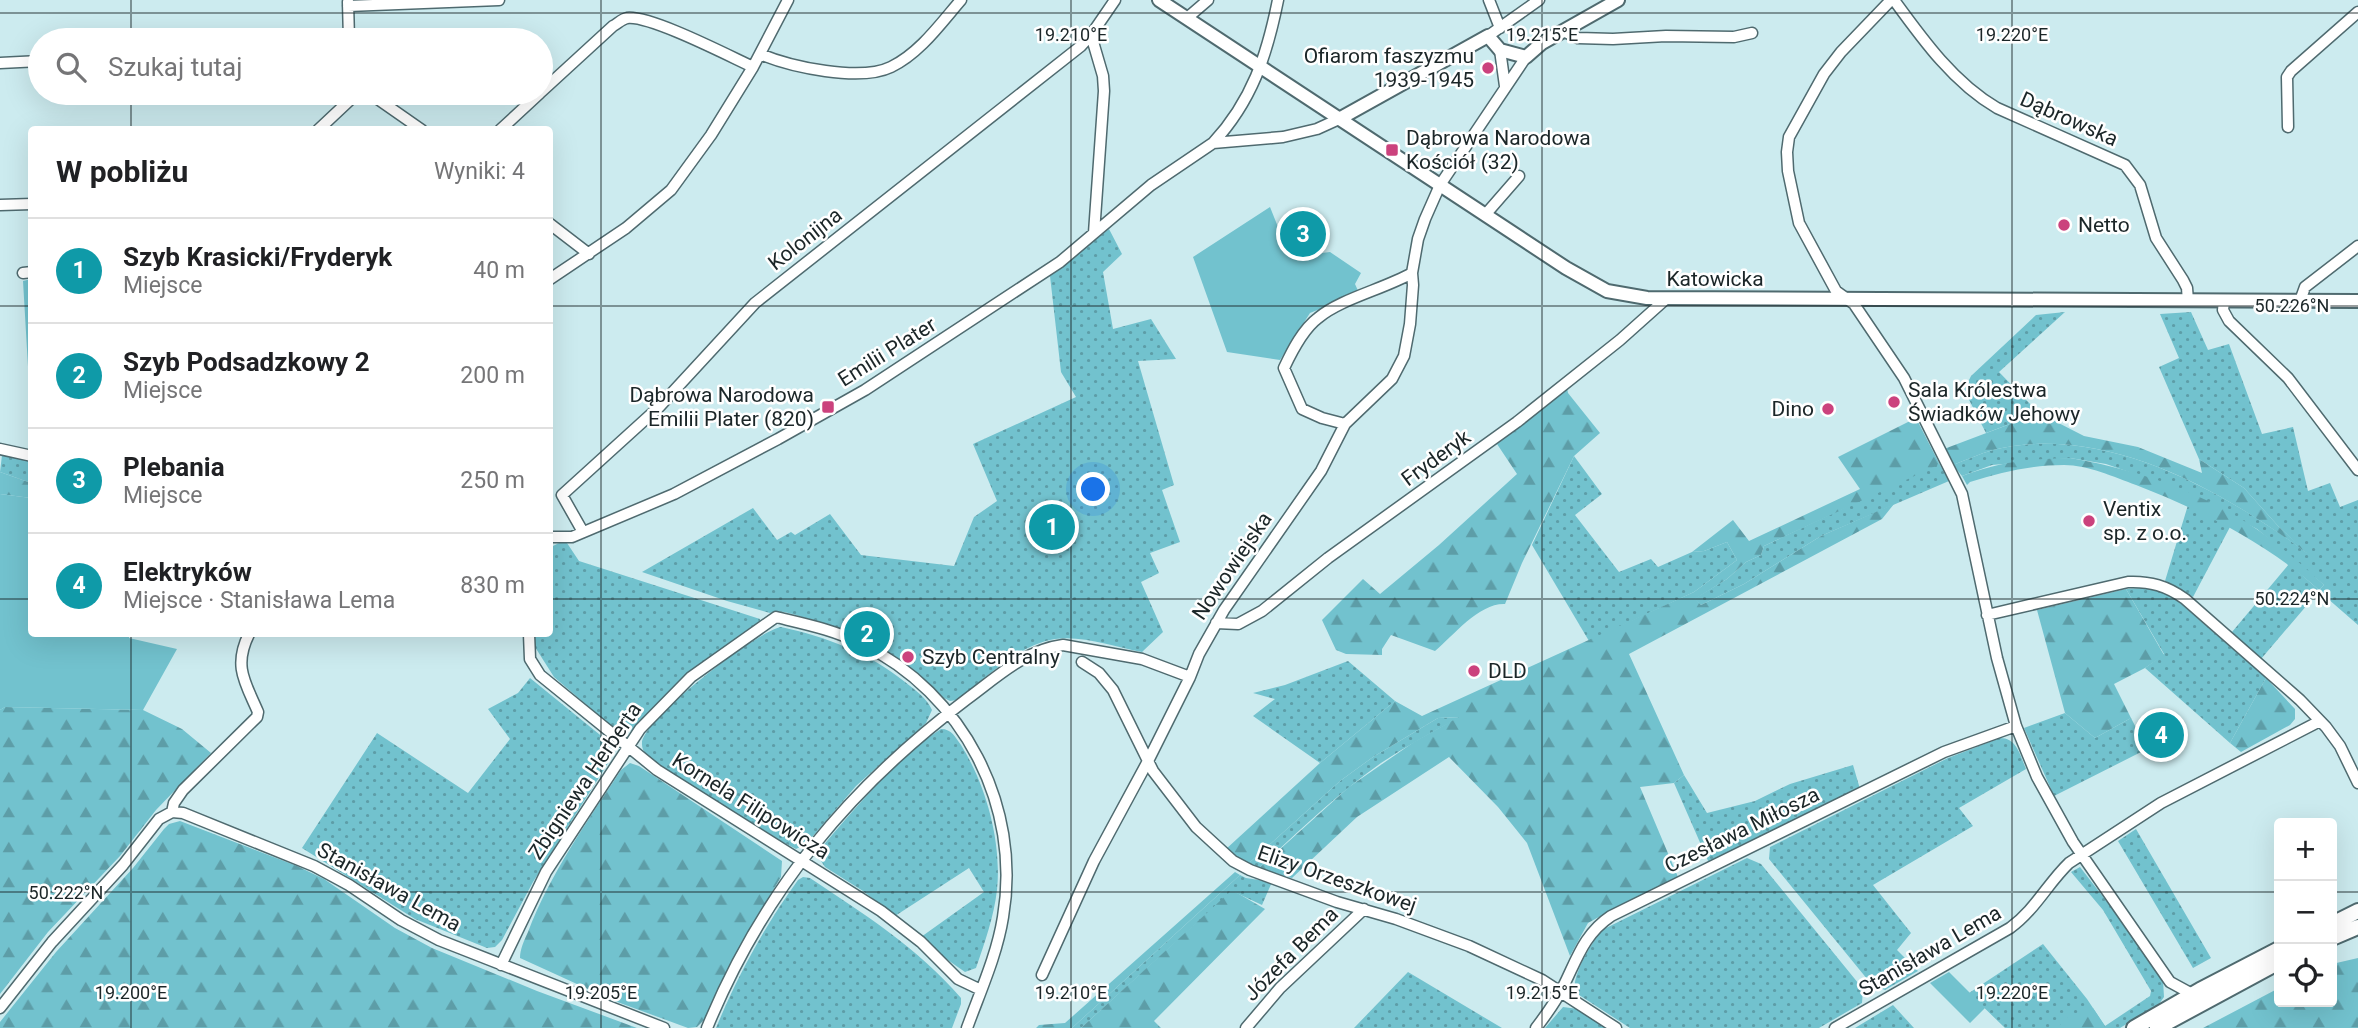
<!DOCTYPE html>
<html lang="pl">
<head>
<meta charset="utf-8">
<style>
	:root { --surface:#fff; --page:#f2f2f2; --text:#202124; --muted:#757577; --line:#e0e0e0; --accent:#1a73e8 }
	body { margin:0; font-family:Roboto,sans-serif; background:var(--page); color:var(--text) }
	.controls { position:absolute; right:21px; bottom:21px; display:grid; overflow:hidden; border-radius:7px; box-shadow:0 7px 28px #0002 }
	.controls button { width:63px; height:63px; display:grid; place-items:center; padding:0; border:0; border-bottom:2px solid var(--line); background:var(--surface); color:var(--text); font:35px sans-serif }
	.you { position:absolute; left:1094px; top:490px; width:24px; height:24px; margin:-18px; border:5px solid #fff; border-radius:50%; background:#1a73e8; box-shadow:0 0 0 10px #1a73e833 }
	.badge { display:grid; place-items:center; width:46px; height:46px; border-radius:50%; background:var(--accent); color:#fff; font-size:23px; font-weight:700 }
	.pin { position:absolute; translate:-50% -50%; border:4px solid #fff; box-shadow:0 2px 7px #0006 }
	.list { margin:0; padding:0; list-style:none }
	h2 { display:flex; justify-content:space-between; align-items:center; height:91px; margin:0; padding:0 28px; font-size:30px }
	h2 small { font-size:23px; font-weight:400; color:var(--muted) }
	.list li { display:grid; grid-template-columns:46px 1fr auto; gap:21px; align-items:center; box-sizing:border-box; height:105px; padding:0 28px; border-top:2px solid var(--line) }
	.list b { display:block; font-size:26px; white-space:nowrap }
	.list p { margin:0; font-size:23px; white-space:nowrap; color:var(--muted) }
	.list em { font-size:23px; font-style:normal; color:var(--muted) }
	.icon { flex:none; width:38px; height:38px; fill:none; stroke:currentColor; stroke-width:2; stroke-linecap:round; stroke-linejoin:round }
	.map { position:relative; flex:none; width:2358px; height:1028px; overflow:hidden }
	.search { position:absolute; background:var(--surface); box-shadow:0 7px 28px #0002; left:28px; top:28px; width:525px; height:77px; display:flex; align-items:center; gap:18px; box-sizing:border-box; padding:0 24px; border-radius:38px; color:var(--muted); font-size:26px }
	.panel { position:absolute; background:var(--surface); box-shadow:0 7px 28px #0002; left:28px; top:126px; width:525px; height:511px; border-radius:7px }
	.map>svg:first-child { display:block }
	.grass { fill:url(#grass-dots) }
	.forest { fill:url(#forest-firs) }
	.green { fill:#72c2ce }
	.lines { fill:none; stroke-linecap:round; stroke-linejoin:round }
	.street-casing { stroke:#4f6a6f; stroke-width:13 }
	.secondary-casing { stroke:#4f6a6f; stroke-width:16 }
	.primary-casing { stroke:#4f6a6f; stroke-width:18 }
	.street { stroke:#fff; stroke-width:10 }
	.secondary { stroke:#fff; stroke-width:12 }
	.primary { stroke:#fff; stroke-width:14 }
	.ticks { fill:none; stroke:#1b2628; stroke-width:2; stroke-opacity:0.45 }
	.poi-dot { fill:#cb427d; stroke:#fff; stroke-width:2.5 }
	.labels { text-anchor:middle; dominant-baseline:central; stroke-width:5; stroke-linejoin:round; paint-order:stroke }
	.poi-label { font-size:21px; fill:#1b2628; stroke:#fff; text-anchor:start }
	.street-label { font-size:21px; fill:#1b2628; stroke:#fff }
	.ticks-label { font-size:18px; text-anchor:middle; fill:#1b2628; stroke:#fff; stroke-width:5; stroke-linejoin:round; paint-order:stroke }
</style>
</head>
<body>
<div class="map">
<svg width="2358" height="1028" viewBox="0 0 2358 1028">
	<defs>
		<pattern id="grass-dots" width="8" height="8" patternUnits="userSpaceOnUse" patternTransform="scale(1.75)"><rect width="8" height="8" fill="#72c2ce"/><path d="M2 2h.1M6 6h.1" fill="none" stroke="#5d9da7" stroke-width="1.8" stroke-linecap="round"/></pattern>
		<pattern id="forest-firs" width="22" height="20" patternUnits="userSpaceOnUse" patternTransform="scale(1.75)"><rect width="22" height="20" fill="#72c2ce"/><path d="M5 1l3.5 6h-7zM16 11l3.5 6h-7z" fill="#5d9da7"/></pattern>
	</defs>
	<rect width="100%" height="100%" fill="#ccebef"/>
	<path class="grass" d="M1109 229 1122 254 1103 272 1113 329 1151 319 1176 359 1138 361 1174 485 1162 490 1180 542 1150 553 1159 573 1141 582 1163 632 1142 652C1115 647 1082 635 1055 639 1018 645 986 678 957 700L950 701 944 698C903 657 858 631 802 617 792 614 780 609 770 613L727 601 642 572 753 508 777 540 791 532 795 535 830 514 861 555 954 566 974 517 997 501 973 444 1076 397 1061 372 1050 276Z
		M2065 312 1999 372 2039 413 1986 433 1964 390 1971 376 2036 315Z
		M2191 312 2208 350 2229 344 2262 434 2293 427 2308 491 2330 483 2340 507 2358 500V625L2319 591 2261 659 2232 632 2289 564 2319 590 2324 585 2257 529 2184 491 2106 464 2070 458 1992 465 1962 476 1953 465C1966 460 1979 454 1993 450 2103 423 2222 490 2307 553L2279 527 2244 488 2199 459 2159 367 2179 358 2160 314Z
		M2 455 31 461V483L0 472Z
		M1574 456 1602 494 1575 515 1619 572 1651 559 1658 567 1692 552 1704 551 1727 542 1737 560 1694 592 1589 641 1532 545Z
		M1939 463 1949 481 1821 536 1744 584 1701 605 1694 599 1727 579 1746 562 1761 555 1764 546Z
		M2188 505 2230 527 2193 597 2165 581Z
		M561 542 567 543 579 561 760 619V621L687 674 631 731H617L554 677 535 647 534 634H550V558L553 546Z
		M2142 588 2159 591 2173 597 2266 678 2230 743 2145 668 2164 654 2126 589Z
		M781 627C827 637 869 653 905 682 915 690 927 698 932 710L926 723 856 786 806 844 796 849 766 833 661 767C653 761 641 754 642 743 643 719 757 631 781 627Z
		M1348 661 1395 701 1320 763 1253 716 1275 699 1253 693 1285 685Z
		M530 678 610 743 612 752 610 760 533 882 502 940 495 947 487 948 415 919 302 848 377 733 468 793 510 739 488 709 518 693Z
		M2065 713 2095 738 2131 718 2147 749 2054 796 2024 728Z
		M1461 717C1433 731 1407 746 1381 763 1337 794 1298 832 1258 869L1248 864 1340 781 1373 757 1438 718Z
		M941 729C952 729 955 737 961 745 986 785 1002 842 997 890 994 916 985 942 976 968L965 972 942 956 921 937 984 892 969 868 895 916 863 891 825 867 819 858 822 847C853 810 900 755 941 729Z
		M2000 738C2017 738 2020 755 2026 769L1959 808 1973 826 1873 885 1911 933 1897 950 1918 971 1885 990 1872 985 1769 859 1770 847 1948 758Z
		M1853 765 1860 789 1709 863 1674 783 1684 775 1707 813 1755 801 1790 784Z
		M2136 829 2211 958 2193 968 2118 841Z
		M1747 858 1761 864 1863 989 1862 1003 1819 1028H1630L1576 993C1569 979 1592 942 1602 930Z
		M2080 867 2138 942 2163 980 2164 997 2159 1004 2120 1028H2005L1969 993 2043 944 2087 999 2105 1026 2150 996 2151 991 2103 910 2071 872Z
		M1240 875 1246 878 1272 882 1262 905 1232 891 1081 1028H1072Z
		M803 877 810 878C864 914 918 948 961 998V1004L952 1028H716C738 975 764 927 798 880Z
		M1408 972 1502 1028H1354Z
		M1893 1005 1914 1028H1855Z
		M1563 1007 1578 1009 1608 1028H1545Z"/>
	<path class="forest" d="M1567 388 1568 393 1600 433 1574 456 1522 563 1505 604C1479 603 1454 635 1435 651L1391 635 1382 649V655L1346 654 1336 650 1322 620 1363 579 1380 594 1439 545 1517 474 1497 444Z
		M2039 413 2084 436 2138 447 2202 473 2199 459 2244 488 2279 527 2316 560C2229 494 2107 422 1993 450 1979 454 1966 460 1953 465L1944 449Z
		M1916 418 1939 463 1936 466 1764 546 1761 555 1746 562 1727 579 1695 599 1701 605 1744 584 1821 536 1894 504 1882 519 1629 654 1684 775 1674 783 1640 787 1678 877 1615 908 1588 923 1570 956 1527 843 1498 807 1449 757 1357 817 1292 878 1258 869 1349 787 1414 742 1459 717 1438 718 1373 757 1340 781 1248 864 1226 849 1320 763 1395 701 1422 716 1694 592 1737 560 1727 542 1704 551 1692 552 1733 520 1749 541 1860 489 1838 457Z
		M2070 458C2135 469 2203 492 2258 530 2282 547 2303 566 2324 585L2319 590C2265 542 2203 511 2136 485 2114 477 2088 465 2064 465 2032 465 2001 472 1970 482L1967 485 1962 476C2002 461 2028 459 2070 458Z
		M0 472 31 483V498L0 494Z
		M2126 589 2164 655 2145 668 2114 684 2131 718 2095 738 2065 713 2037 610Z
		M2266 678 2295 709V719L2290 725 2241 752 2230 743Z
		M5 707 143 710 182 729 211 753 156 810 120 856 48 932 0 994V710Z
		M630 763 639 766 782 861 781 877 746 935 705 1019 697 1027 688 1028 612 1000 520 958C520 949 524 941 528 932 550 874 587 822 621 770Z
		M180 821 297 866 324 879 395 928 432 948 537 991 637 1028H0V1022L56 952 133 868 164 829 169 824Z
		M1235 872 1240 875 1072 1028H1036L1039 1025 1065 1023Z
		M1232 890 1265 909 1154 1021 1161 1028H1081Z
		M2358 958V1028H2203L2279 988V1002H2332V964Z
		M2093 1008 2105 1026 2104 1028H2058L2065 1018Z"/>
	<path class="green" d="M1270 207 1284 242 1298 256 1330 252 1361 273 1355 284 1359 293 1310 313 1280 360 1227 352 1193 257Z
		M31 279H32L31 418 23 281Z
		M0 494 31 498 32 634H129V638L177 649 143 710 5 707 0 710Z
		M1949 972 1985 1008 1970 1023 1930 983Z"/>
	<g class="lines">
		<defs>
			<path id="street" d="M1489 0 1500 28
				M1891 0 1841 52 1824 74 1789 137 1787 152 1788 171 1799 223 1836 291 1854 304 1904 378 1962 494 1997 658 2016 726 2037 777 2073 842 2170 982 2192 994
				M1894 0C1923 40 1954 83 1997 108L2125 165 2140 185 2156 238 2183 280 2187 288 2188 301
				M348 2 349 40
				M348 6 499 0
				M1187 18 1208 0
				M1563 31 1578 38 1613 39 1666 36 1734 37 1752 33
				M1091 35 1103 76 1104 91 1094 233
				M1488 36 1539 0
				M1500 50 1505 86
				M760 54C791 67 860 82 891 67 920 53 941 23 961 0
				M0 63 40 61
				M541 92 613 26C617 24 622 19 627 18 650 15 729 56 753 67
				M369 93 422 130
				M2288 127 2287 77 2291 71 2358 12
				M318 130 351 99 354 93
				M500 130 540 93
				M1213 143C1252 101 1267 55 1278 0
				M0 205 32 204
				M1485 215 1519 176
				M550 224 589 254
				M23 273 32 272
				M550 279 626 228 671 190 711 135 753 67 788 0
				M2224 301 2223 310 2229 321 2288 378 2358 470
				M2300 301 2305 287 2358 246
				M1345 424 1322 418 1302 409 1284 368C1292 351 1303 329 1318 318 1340 299 1384 289 1412 273
				M0 449 32 456
				M583 532 562 495 659 407 755 303 1081 46 1091 35 1115 0
				M550 537H572L674 494 778 439 865 390 1060 262 1151 185 1213 143 1283 137 1317 129 1339 119
				M1987 615 2128 582C2150 581 2167 586 2185 599L2300 700 2326 727 2340 746 2358 783
				M1216 623 1238 624 1262 611 1328 558 1517 422 1620 340 1667 298
				M529 634 530 659 540 675 657 770 881 911 921 942 958 979 981 990
				M1082 662 1099 673 1113 690 1153 771 1196 827 1233 861 1250 870 1337 902 1396 919 1469 946 1542 980 1616 1028
				M172 812 183 813 314 866 349 885 401 920 439 940 664 1028
				M501 965 546 872 640 729 691 677 776 617C805 624 835 630 862 644 963 693 1022 806 1003 917 997 955 980 992 967 1028
				M1042 975 1094 861 1148 761 1190 677 1199 654 1224 610 1321 471 1345 424 1392 379 1404 356 1410 324 1413 285 1412 273 1418 239 1425 219 1440 185 1526 57
				M0 1008 52 942 123 865 159 819 172 812 174 803 183 790 257 717 258 712C245 682 233 666 249 634
				M707 1028C763 891 849 788 967 699 997 677 1025 650 1063 645L1142 659 1190 677
				M1246 1028 1280 988 1364 909
				M1536 1028C1546 1015 1556 1001 1563 987 1577 959 1584 934 1611 916L1944 752 2016 726
				M1835 1028 2010 928C2035 910 2048 883 2069 863L2161 803 2320 721"/>
			<path id="secondary" d="M1159 0 1566 268 1607 291 1647 298 2358 301
				M1339 119 1488 36 1500 50 1526 57 1542 43 1618 0"/>
			<path id="primary" d="M2332 924 2358 911
				M2332 938 2358 927
				M2134 1028 2200 990 2279 949
				M2157 1028 2279 962"/>
		</defs>
		<use href="#street" class="street-casing"/>
		<use href="#secondary" class="secondary-casing"/>
		<use href="#primary" class="primary-casing"/>
		<use href="#street" class="street"/>
		<use href="#secondary" class="secondary"/>
		<use href="#primary" class="primary"/>
	</g>
	<path class="ticks" d="M131 0V40M601 0V1028M1071 0V1028M1542 0V1028M2012 0V1028M0 13H2358M131 93V130M0 306H32M550 306H2358M0 599H32M550 599H2358M131 634V1028M0 892H2279M2332 892H2358"/>
	<g class="poi-dot">
		<circle cx="1488" cy="68" r="7"/>
		<rect x="1385" y="143" width="14" height="14" rx="3.5"/>
		<circle cx="2064" cy="225" r="7"/>
		<circle cx="1894" cy="402" r="7"/>
		<rect x="821" y="400" width="14" height="14" rx="3.5"/>
		<circle cx="1828" cy="409" r="7"/>
		<circle cx="2089" cy="521" r="7"/>
		<circle cx="908" cy="657" r="7"/>
		<circle cx="1474" cy="671" r="7"/>
	</g>
	<g class="labels">
		<g class="poi-label">
			<text x="1474" y="56" text-anchor="end">Ofiarom faszyzmu<tspan x="1474" dy="24">1939-1945</tspan></text>
			<text x="1406" y="138">Dąbrowa Narodowa<tspan x="1406" dy="24">Kościół (32)</tspan></text>
			<text x="2078" y="225">Netto</text>
			<text x="1908" y="390">Sala Królestwa<tspan x="1908" dy="24">Świadków Jehowy</tspan></text>
			<text x="814" y="395" text-anchor="end">Dąbrowa Narodowa<tspan x="814" dy="24">Emilii Plater (820)</tspan></text>
			<text x="1814" y="409" text-anchor="end">Dino</text>
			<text x="2103" y="509">Ventix<tspan x="2103" dy="24">sp. z o.o.</tspan></text>
			<text x="922" y="657">Szyb Centralny</text>
			<text x="1488" y="671">DLD</text>
		</g>
		<g class="street-label">
			<text transform="translate(2069 119) rotate(24)">Dąbrowska</text>
			<text transform="translate(805 239) rotate(-38)">Kolonijna</text>
			<text x="1715" y="279">Katowicka</text>
			<text transform="translate(887 352) rotate(-32)">Emilii Plater</text>
			<text transform="translate(1436 458) rotate(-36)">Fryderyk</text>
			<text transform="translate(1232 566) rotate(-56)">Nowowiejska</text>
			<text transform="translate(585 781) rotate(-56)">Zbigniewa Herberta</text>
			<text transform="translate(751 806) rotate(32)">Kornela Filipowicza</text>
			<text transform="translate(1742 830) rotate(-26)">Czesława Miłosza</text>
			<text transform="translate(1337 879) rotate(19)">Elizy Orzeszkowej</text>
			<text transform="translate(389 887) rotate(29)">Stanisława Lema</text>
			<text transform="translate(1930 951) rotate(-30)">Stanisława Lema</text>
			<text transform="translate(1291 954) rotate(-45)">Józefa Bema</text>
		</g>
	</g>
	<g class="ticks-label">
		<text x="1071" y="41">19.210°E</text>
		<text x="1542" y="41">19.215°E</text>
		<text x="2012" y="41">19.220°E</text>
		<text x="2292" y="312">50.226°N</text>
		<text x="2292" y="605">50.224°N</text>
		<text x="66" y="899">50.222°N</text>
		<text x="131" y="999">19.200°E</text>
		<text x="601" y="999">19.205°E</text>
		<text x="1071" y="999">19.210°E</text>
		<text x="1542" y="999">19.215°E</text>
		<text x="2012" y="999">19.220°E</text>
	</g>
</svg>
<div class="controls">
<button>+</button>
<button>−</button>
<button><svg class="icon" aria-label="locate" viewBox="0 0 24 24"><circle cx="12" cy="12" r="6"/><path d="M12 2v4M12 18v4M2 12h4M18 12h4"/></svg></button>
</div>
<div class="you"></div>
<div class="pin badge" style="left:1052px;top:527px;background:#0f9aa8">1</div>
<div class="pin badge" style="left:867px;top:634px;background:#0f9aa8">2</div>
<div class="pin badge" style="left:1303px;top:234px;background:#0f9aa8">3</div>
<div class="pin badge" style="left:2161px;top:735px;background:#0f9aa8">4</div>
<div class="search"><svg class="icon" aria-label="search" viewBox="0 0 24 24"><circle cx="10" cy="10" r="6"/><path d="M15 15l6 6"/></svg>Szukaj tutaj</div>
<section class="panel">
<h2>W pobliżu<small>Wyniki: 4</small></h2>
<ul class="list">
<li><span class="badge" style="background:#0f9aa8">1</span><div><b>Szyb Krasicki/Fryderyk</b><p>Miejsce</p></div><em>40 m</em></li>
<li><span class="badge" style="background:#0f9aa8">2</span><div><b>Szyb Podsadzkowy 2</b><p>Miejsce</p></div><em>200 m</em></li>
<li><span class="badge" style="background:#0f9aa8">3</span><div><b>Plebania</b><p>Miejsce</p></div><em>250 m</em></li>
<li><span class="badge" style="background:#0f9aa8">4</span><div><b>Elektryków</b><p>Miejsce · Stanisława Lema</p></div><em>830 m</em></li>
</ul>
</section>
</div>
</body>
</html>
